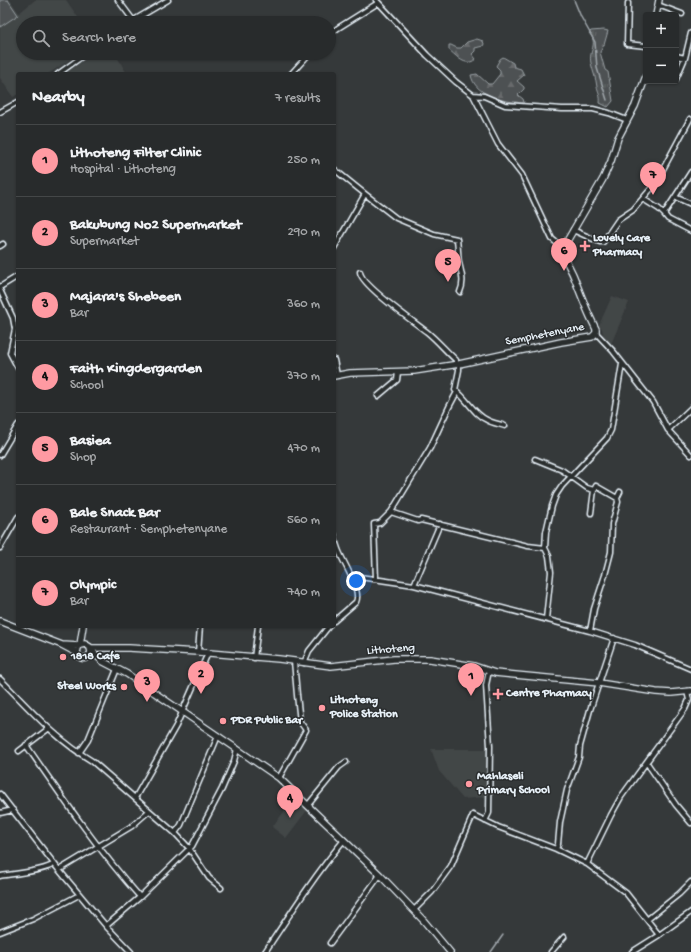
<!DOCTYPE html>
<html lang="en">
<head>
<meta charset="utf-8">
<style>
	:root { --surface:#282b2c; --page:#303334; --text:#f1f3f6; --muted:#a5a7a9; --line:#444748; --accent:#ff9aa2 }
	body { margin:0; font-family:"Gochi Hand",sans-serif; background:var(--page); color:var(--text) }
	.controls { position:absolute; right:12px; top:12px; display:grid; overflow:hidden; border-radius:4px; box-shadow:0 1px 3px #0004 }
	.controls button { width:36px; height:36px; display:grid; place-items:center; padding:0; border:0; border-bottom:1px solid var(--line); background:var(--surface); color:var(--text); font:20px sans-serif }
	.you { position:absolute; left:356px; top:581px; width:14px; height:14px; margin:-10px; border:3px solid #fff; border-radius:50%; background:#1a73e8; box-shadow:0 0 0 6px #1a73e833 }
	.badge { display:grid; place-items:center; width:26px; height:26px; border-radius:50%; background:var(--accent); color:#111; font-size:13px; font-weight:700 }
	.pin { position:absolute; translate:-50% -33px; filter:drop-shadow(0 1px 2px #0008) }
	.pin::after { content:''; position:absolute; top:21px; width:14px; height:12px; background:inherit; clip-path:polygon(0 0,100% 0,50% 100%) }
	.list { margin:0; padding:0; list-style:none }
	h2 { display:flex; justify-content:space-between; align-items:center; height:52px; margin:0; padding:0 16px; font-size:17px }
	h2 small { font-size:13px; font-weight:400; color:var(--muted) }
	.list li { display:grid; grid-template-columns:26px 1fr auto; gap:12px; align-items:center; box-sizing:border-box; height:72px; padding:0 16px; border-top:1px solid var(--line) }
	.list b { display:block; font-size:15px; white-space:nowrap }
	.list p { margin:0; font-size:13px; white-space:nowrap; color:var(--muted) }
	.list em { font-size:13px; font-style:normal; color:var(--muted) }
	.icon { flex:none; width:22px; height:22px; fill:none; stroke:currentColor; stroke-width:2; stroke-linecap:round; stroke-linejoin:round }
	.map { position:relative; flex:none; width:691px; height:952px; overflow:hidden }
	.search { position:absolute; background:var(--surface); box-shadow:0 1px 3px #0004; left:16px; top:16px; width:320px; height:44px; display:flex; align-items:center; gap:10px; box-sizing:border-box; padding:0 14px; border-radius:22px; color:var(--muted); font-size:15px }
	.panel { position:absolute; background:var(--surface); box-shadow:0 1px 3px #0004; left:16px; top:72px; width:320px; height:556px; border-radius:4px }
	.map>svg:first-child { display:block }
	.built { fill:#424647 }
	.grass { fill:url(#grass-tufts); stroke:#9aa1a5 }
	.forest { fill:url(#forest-firs); stroke:#9aa1a5 }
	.green { fill:#4d5152; stroke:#9aa1a5 }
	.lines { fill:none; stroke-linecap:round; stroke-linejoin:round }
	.stream { stroke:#a0a7ac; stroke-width:1.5 }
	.minor-casing { stroke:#e8f1f8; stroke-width:7 }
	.secondary-casing { stroke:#e8f1f8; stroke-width:8 }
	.minor { stroke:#2a2d2e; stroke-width:4 }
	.secondary { stroke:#2a2d2e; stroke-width:5.5 }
	.poi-dot { fill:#ff9aa2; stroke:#2a2d2e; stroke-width:1.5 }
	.labels { text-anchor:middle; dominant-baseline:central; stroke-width:3; stroke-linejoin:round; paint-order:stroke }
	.poi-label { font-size:12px; font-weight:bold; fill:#e8f1f8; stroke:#2a2d2e; text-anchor:start }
	.street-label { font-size:12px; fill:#e8f1f8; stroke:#2a2d2e }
</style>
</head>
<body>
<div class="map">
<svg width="691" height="952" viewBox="0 0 691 952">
	<defs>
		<pattern id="grass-tufts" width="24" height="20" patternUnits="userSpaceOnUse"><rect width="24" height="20" fill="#4d5152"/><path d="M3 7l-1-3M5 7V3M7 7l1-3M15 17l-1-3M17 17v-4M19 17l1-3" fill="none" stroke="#676a6c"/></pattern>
		<pattern id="forest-firs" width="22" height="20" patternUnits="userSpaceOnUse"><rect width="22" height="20" fill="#4d5152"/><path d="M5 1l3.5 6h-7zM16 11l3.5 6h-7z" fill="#676a6c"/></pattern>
	</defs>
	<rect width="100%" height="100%" fill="#35393a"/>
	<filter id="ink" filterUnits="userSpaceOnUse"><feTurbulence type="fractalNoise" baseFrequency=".025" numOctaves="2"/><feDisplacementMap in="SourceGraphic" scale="8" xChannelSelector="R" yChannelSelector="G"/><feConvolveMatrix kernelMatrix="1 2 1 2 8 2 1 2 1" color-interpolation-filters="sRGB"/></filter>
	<g filter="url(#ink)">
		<path class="built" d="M0 0H10L19 13 35 0H66L82 23H23V53H80L48 74H18V94L13 97 0 78Z
			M95 53H115L127 74H64Z
			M612 296 629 302 611 344 604 338 602 329 599 325Z
			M431 749H488L489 763 486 797 463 799 439 771Z
			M295 798 308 809 286 838 272 827Z"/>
		<path class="grass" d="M604 30 608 31 604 45 600 52 605 70 608 72 613 101 608 107 600 103C601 96 598 93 597 87 596 78 593 72 591 63 588 51 599 44 589 33L591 31Z"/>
		<path class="forest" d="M477 39 483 41 484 44 483 46 475 48V51L472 54 476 59C465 68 457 56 449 50V45H451L457 48H461L467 42Z
			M503 57 513 63 514 67 521 69 524 75 517 81 524 87V89L518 95 523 99 524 102C520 104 519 102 515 102 499 101 474 93 471 75L477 74 488 84H492L500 74V70L496 66 500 59Z"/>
		<path class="green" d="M0 0H8L18 15 0 27Z"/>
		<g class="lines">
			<path class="stream" d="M574 0 581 17 595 42 597 68 607 100
				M491 952 503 935"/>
			<defs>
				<path id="minor" d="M118 0 133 20
					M376 0 427 55 456 82 473 95 498 144 522 175 552 239 563 248
					M628 3 627 44 646 46
					M658 5 682 14
					M129 23 168 0
					M329 35 338 28 378 3
					M676 56 685 58
					M58 74 87 53
					M291 74 310 53
					M676 79 685 58 691 33
					M473 95 484 96 505 105 562 109H593L609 113 627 120
					M0 112 18 102
					M334 169 365 194 334 248
					M365 194 396 218 434 234 457 239C458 247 458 255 459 262 461 273 465 281 460 292
					M675 197 691 204
					M643 199 659 209 664 214 691 172
					M664 214 668 219 691 231
					M573 230 600 242H603L618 220 633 210 655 184 690 119
					M0 246 3 244
					M360 272C361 285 414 322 427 332 437 340 446 351 456 360V364
					M0 287 18 276
					M0 290 13 318 15 329 10 353 18 368
					M596 333 613 351 653 402 668 430 691 455
					M334 360 337 375
					M459 364V370L455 390C467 398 473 414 487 420 492 423 499 424 505 426
					M378 396 397 380 398 372
					M668 430 691 408
					M0 455 18 425
					M535 459 562 470 587 488 594 490
					M391 512 430 448 449 407 457 392
					M591 513 594 490 596 486 617 498
					M334 534C335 539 336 544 338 549 342 561 362 590 356 602L334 621
					M0 548 18 517
					M352 579 360 577 414 585 590 631 635 645 691 669
					M376 579 374 524 380 523 391 512 418 521 421 520 528 546 545 548
					M414 585 440 524
					M546 619 551 572 549 556 545 548 546 532 552 506 556 495 562 486 607 438 611 430 622 364
					M590 631 594 609 605 575 611 552 612 524 618 502 617 498 620 492
					M198 652 200 626
					M254 658 258 626
					M304 663 309 651 329 626
					M0 679C30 709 55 739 92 761L175 833 189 848 209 878 221 888
					M26 745C62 797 98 850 140 897
					M19 751 48 729
					M79 753 88 740 117 669
					M647 763 676 805 691 823
					M279 778 306 730 300 722 297 695 294 661
					M0 794 59 870 106 926 131 952
					M135 798 176 726 208 653
					M308 805 339 767 346 762
					M0 813 13 810
					M485 821 489 813 490 746 486 685 489 671
					M175 833 181 825 218 736
					M556 849 558 844 560 822 567 790 579 757 580 746 590 710 614 638
					M587 864 611 815 621 797 685 709 689 700 687 691
					M59 870 132 826 149 811
					M0 876C12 874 45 871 54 864
					M414 910 432 892 451 866 473 815 498 827 556 849 587 864 626 893 659 935
					M648 919 679 894 691 882
					M106 926 140 897 192 846 222 789 234 761 237 749
					M0 932 33 919 79 895
					M330 943 380 875
					M265 952C290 914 315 875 344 840
					M551 952 564 937
					M632 952 659 935 691 912"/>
				<path id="secondary" d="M656 15 659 0
					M334 376 350 373 414 371 459 364 561 342 592 337 596 333V329C587 312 581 295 574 277 570 267 564 260 563 248L603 179 611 161 618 138 635 106 646 76
					M0 621 62 645 77 653
					M62 645 79 646
					M80 645 85 644 90 647 91 653 88 657C83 660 79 658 77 653L78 648 80 645 83 626
					M90 648H129L198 652 279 659 331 666 394 659H430L474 666 495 673 505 674 599 683 656 692 671 693 691 691
					M91 650 102 661 127 674 237 749 279 778 380 875 424 921 450 952"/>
			</defs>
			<use href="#minor" class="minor-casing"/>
			<use href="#secondary" class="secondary-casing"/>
			<use href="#minor" class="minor"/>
			<use href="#secondary" class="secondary"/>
		</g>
	</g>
	<g class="poi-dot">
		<path d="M583 240h4v4h4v4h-4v4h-4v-4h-4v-4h4z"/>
		<circle cx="63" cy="657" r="4"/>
		<circle cx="124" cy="687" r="4"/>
		<path d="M496 688h4v4h4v4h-4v4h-4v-4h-4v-4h4z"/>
		<circle cx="322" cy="708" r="4"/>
		<circle cx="223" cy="721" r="4"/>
		<circle cx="469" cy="784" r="4"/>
	</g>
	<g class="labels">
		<g class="poi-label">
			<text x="593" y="239">Lovely Care<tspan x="593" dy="14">Pharmacy</tspan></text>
			<text x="71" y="657">1818 Cafe</text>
			<text x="116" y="687" text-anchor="end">Steel Works</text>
			<text x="506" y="694">Centre Pharmacy</text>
			<text x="330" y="701">Lithoteng<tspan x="330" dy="14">Police Station</tspan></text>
			<text x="231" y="721">PDR Public Bar</text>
			<text x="477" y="777">Mahlaseli<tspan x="477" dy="14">Primary School</tspan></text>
		</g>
		<g class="street-label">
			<text transform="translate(545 335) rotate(-11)">Semphetenyane</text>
			<text transform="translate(391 650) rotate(-4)">Lithoteng</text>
		</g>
	</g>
</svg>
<div class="controls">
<button>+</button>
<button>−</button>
</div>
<div class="you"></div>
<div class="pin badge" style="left:471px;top:696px">1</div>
<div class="pin badge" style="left:201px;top:694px">2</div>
<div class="pin badge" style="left:147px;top:702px">3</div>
<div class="pin badge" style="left:290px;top:818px">4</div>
<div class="pin badge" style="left:448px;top:282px">5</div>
<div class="pin badge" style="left:564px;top:271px">6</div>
<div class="pin badge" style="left:653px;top:195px">7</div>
<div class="search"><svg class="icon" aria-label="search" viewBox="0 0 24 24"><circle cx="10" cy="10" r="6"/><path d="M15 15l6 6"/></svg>Search here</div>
<section class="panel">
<h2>Nearby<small>7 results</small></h2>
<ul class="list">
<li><span class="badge">1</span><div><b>Lithoteng Filter Clinic</b><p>Hospital · Lithoteng</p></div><em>250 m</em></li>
<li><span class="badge">2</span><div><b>Bakubung No2 Supermarket</b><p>Supermarket</p></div><em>290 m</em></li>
<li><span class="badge">3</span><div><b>Majara's Shebeen</b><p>Bar</p></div><em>360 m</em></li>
<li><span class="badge">4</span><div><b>Faith Kingdergarden</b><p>School</p></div><em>370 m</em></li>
<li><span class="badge">5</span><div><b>Basiea</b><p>Shop</p></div><em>470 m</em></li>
<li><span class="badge">6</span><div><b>Bale Snack Bar</b><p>Restaurant · Semphetenyane</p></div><em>560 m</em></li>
<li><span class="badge">7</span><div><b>Olympic</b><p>Bar</p></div><em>740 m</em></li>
</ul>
</section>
</div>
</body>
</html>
